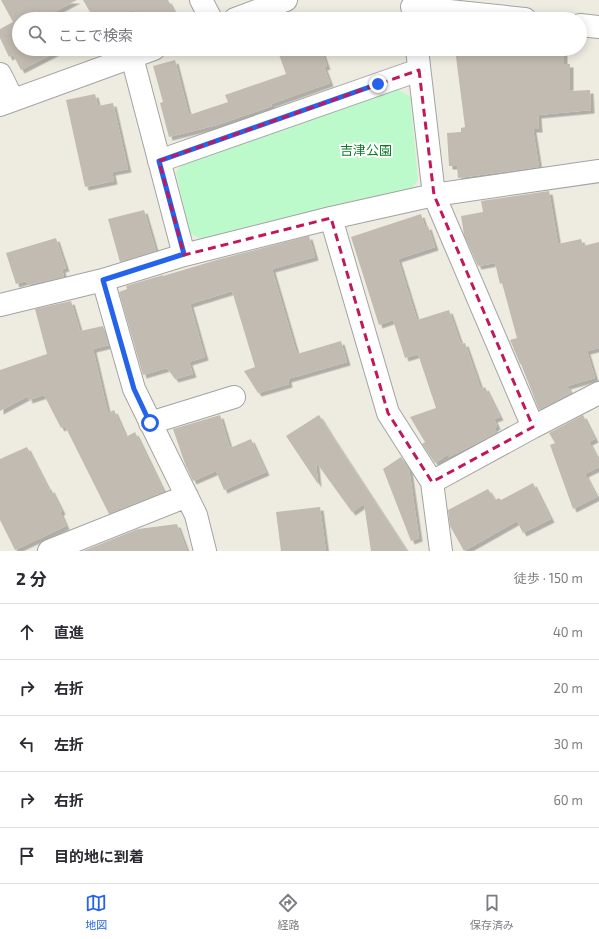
<!DOCTYPE html>
<html lang="ja">
<head>
<meta charset="utf-8">
<style>
	:root { --surface:#fff; --page:#f2f2f3; --text:#2b2b33; --muted:#7c7c81; --line:#e1e1e2; --accent:#2563eb }
	body { margin:0; font-family:"Exo 2","Noto Sans JP",sans-serif; background:var(--page); color:var(--text) }
	.stop { position:absolute; width:12px; height:12px; margin:-9px; border:3px solid #2563eb; border-radius:50%; background:#fff }
	.stop.end { background:#2563eb; border-color:#fff; box-shadow:0 1px 4px #0008 }
	.list { margin:0; padding:0; list-style:none }
	h2 { display:flex; justify-content:space-between; align-items:center; height:52px; margin:0; padding:0 16px; font-size:17px }
	h2 small { font-size:13px; font-weight:400; color:var(--muted) }
	.list li { display:grid; grid-template-columns:26px 1fr auto; gap:12px; align-items:center; box-sizing:border-box; height:56px; padding:0 16px; border-top:1px solid var(--line) }
	.list b { display:block; font-size:15px; white-space:nowrap }
	.list em { font-size:13px; font-style:normal; color:var(--muted) }
	.icon { flex:none; width:22px; height:22px; fill:none; stroke:currentColor; stroke-width:2; stroke-linecap:round; stroke-linejoin:round }
	.map { position:relative; flex:none; width:599px; height:551px; overflow:hidden }
	.search { position:absolute; background:var(--surface); box-shadow:0 2px 10px #0003; left:12px; right:12px; top:12px; height:44px; display:flex; align-items:center; gap:10px; box-sizing:border-box; padding:0 14px; border-radius:22px; color:var(--muted); font-size:15px }
	.sheet { height:332px; background:var(--surface) }
	nav { display:flex; justify-content:space-around; align-items:center; box-sizing:border-box; height:56px; border-top:1px solid var(--line); background:var(--surface); font-size:11px; color:var(--muted) }
	nav a { display:grid; justify-items:center; gap:2px }
	nav .on { color:var(--accent) }
	.map>svg:first-child { display:block }
	.park { fill:#bcfacb }
	.building { fill:#c2bbb1; filter:url(#shadow) }
	.lines { fill:none; stroke-linecap:round; stroke-linejoin:round }
	.minor-casing { stroke:#a3a3a3; stroke-width:24 }
	.minor { stroke:#fff; stroke-width:22 }
	.route { stroke:#2563eb; stroke-width:5 }
	.marked { fill:none; stroke:#c2185b; stroke-width:3; stroke-dasharray:8 5; stroke-linejoin:round }
	.labels { text-anchor:middle; dominant-baseline:central; stroke-width:4; stroke-linejoin:round; paint-order:stroke }
	.park-label { font-size:13px; fill:#097b24; stroke:#fff }
</style>
</head>
<body>
<div class="map">
<svg width="599" height="551" viewBox="0 0 599 551">
	<defs>
		<filter id="shadow"><feDropShadow dx="3.5" dy="3.5" stdDeviation="0" flood-color="#0004"/></filter>
	</defs>
	<rect width="100%" height="100%" fill="#eeece1"/>
	<path class="park" d="M397 89 410 96 418 180 412 188 201 239 190 233 176 173 182 164Z"/>
	<path class="building" d="M1 0H77L45 17 46 19H19V49H62L21 70 13 55 9 57 0 38V29L13 22Z
		M83 0H168L178 19H138L133 10 116 19H94Z
		M277 49H321L327 66 324 67 330 83 271 104 272 106 217 125 169 137 160 103 163 102 153 66 175 60 189 115 228 102 225 95 286 74Z
		M455 49H564V64H570V91L590 90 591 110 538 115 539 129H533L539 167 458 178 457 166H449L447 133 461 132V128L465 127Z
		M95 94 98 106 113 103 128 169 112 172 114 181 85 187 66 100Z
		M549 191 558 244 581 239 583 246 599 242V348L587 351 595 378 567 386 571 393 539 410 521 364H520L513 347 510 340 517 338 502 283 500 284 495 263 478 266 464 235 461 216 483 212 481 201Z
		M144 210 156 251 120 262 108 219Z
		M421 214 425 227 428 226 435 247 398 259 417 320 449 310 461 344 465 343 481 389 485 387 500 417 494 419 497 426 494 428 497 433 449 457 447 455 435 463 422 444 425 442 410 417 436 408 418 354 405 358 393 320 379 325 351 237Z
		M309 236 315 257 272 269 297 354 341 341 347 362 288 379 289 384 258 393 244 371 255 367 232 291 190 304 205 357 189 362 193 374 175 379 167 368 143 375 119 292 127 289 126 286 163 275V276L220 259Z
		M56 238 66 268 62 269 64 277 28 285 26 281 16 284 6 253Z
		M71 301 80 331 103 326 109 345 93 349 108 413 114 410 126 437 135 432 164 492 109 514 65 426 61 428 44 395 29 400 28 396 0 411V370L47 354 35 309Z
		M220 415 230 448 251 439 266 472 224 490 216 471 193 481 185 464 173 429Z
		M319 415 332 436 407 551H371L364 504 352 512 316 462 318 484 286 436Z
		M583 415 595 439 589 442 599 461V467L585 474 597 497 573 509 550 445 555 443 549 433Z
		M27 447 49 490 51 489 62 511 60 512 66 526 15 550 0 520V459Z
		M401 457 409 468 419 538 411 541 383 469Z
		M533 483 551 519 523 533 517 521 464 551 450 526 448 510 488 489 495 500 499 498 501 500Z
		M320 507 326 551H281L276 512Z
		M177 524 187 551H83L138 529Z"/>
	<g class="lines">
		<defs>
			<path id="minor" d="M201 0 211 19
				M412 7 525 19
				M235 19 286 0
				M580 25 599 27
				M417 49 434 195 533 427 432 482
				M132 57 184 255
				M0 74 13 100
				M0 105 154 49
				M159 161 419 70
				M331 218 388 413 432 482 441 551
				M103 280 134 389 196 515 205 551
				M0 305 103 280 184 255 331 218 434 195 599 171
				M150 423 234 397
				M533 427 599 393
				M49 551 187 496"/>
		</defs>
		<use href="#minor" class="minor-casing"/>
		<use href="#minor" class="minor"/>
	</g>
	<g class="lines">
		<path class="route" d="M150 423 134 389 103 280 184 254 159 161 378 84"/>
	</g>
	<path class="marked" d="M419 70 434 195 533 427 432 482 388 413 331 218 184 255 159 161Z"/>
	<g class="labels">
		<g class="park-label">
			<text x="366" y="150">吉津公園</text>
		</g>
	</g>
</svg>
<div class="stop" style="left:150px;top:423px"></div>
<div class="stop end" style="left:378px;top:84px"></div>
<div class="search"><svg class="icon" aria-label="search" viewBox="0 0 24 24"><circle cx="10" cy="10" r="6"/><path d="M15 15l6 6"/></svg>ここで検索</div>
</div>
<section class="sheet">
<h2>2 分<small>徒歩 · 150 m</small></h2>
<ul class="list">
<li><svg class="icon" aria-label="ahead" viewBox="0 0 24 24"><path d="M12 20V5M6 11l6-6 6 6"/></svg><div><b>直進</b></div><em>40 m</em></li>
<li><svg class="icon" aria-label="right" viewBox="0 0 24 24"><path d="M7 20v-9h11M14 6l5 5-5 5"/></svg><div><b>右折</b></div><em>20 m</em></li>
<li><svg class="icon" aria-label="left" viewBox="0 0 24 24"><path d="M17 20v-9H6M10 6l-5 5 5 5"/></svg><div><b>左折</b></div><em>30 m</em></li>
<li><svg class="icon" aria-label="right" viewBox="0 0 24 24"><path d="M7 20v-9h11M14 6l5 5-5 5"/></svg><div><b>右折</b></div><em>60 m</em></li>
<li><svg class="icon" aria-label="arrive" viewBox="0 0 24 24"><path d="M6 21V4h12l-3 4 3 4H6"/></svg><div><b>目的地に到着</b></div></li>
</ul>
</section>
<nav>
<a class="on"><svg class="icon" aria-label="map" viewBox="0 0 24 24"><path d="M3 6l6-2 6 2 6-2v14l-6 2-6-2-6 2zM9 4v14M15 6v14"/></svg>地図</a>
<a><svg class="icon" aria-label="directions" viewBox="0 0 24 24"><path d="M12 3l9 9-9 9-9-9zM9 14v-3h6M13 9l2 2-2 2"/></svg>経路</a>
<a><svg class="icon" aria-label="saved" viewBox="0 0 24 24"><path d="M7 4h10v16l-5-4-5 4z"/></svg>保存済み</a>
</nav>
</body>
</html>
